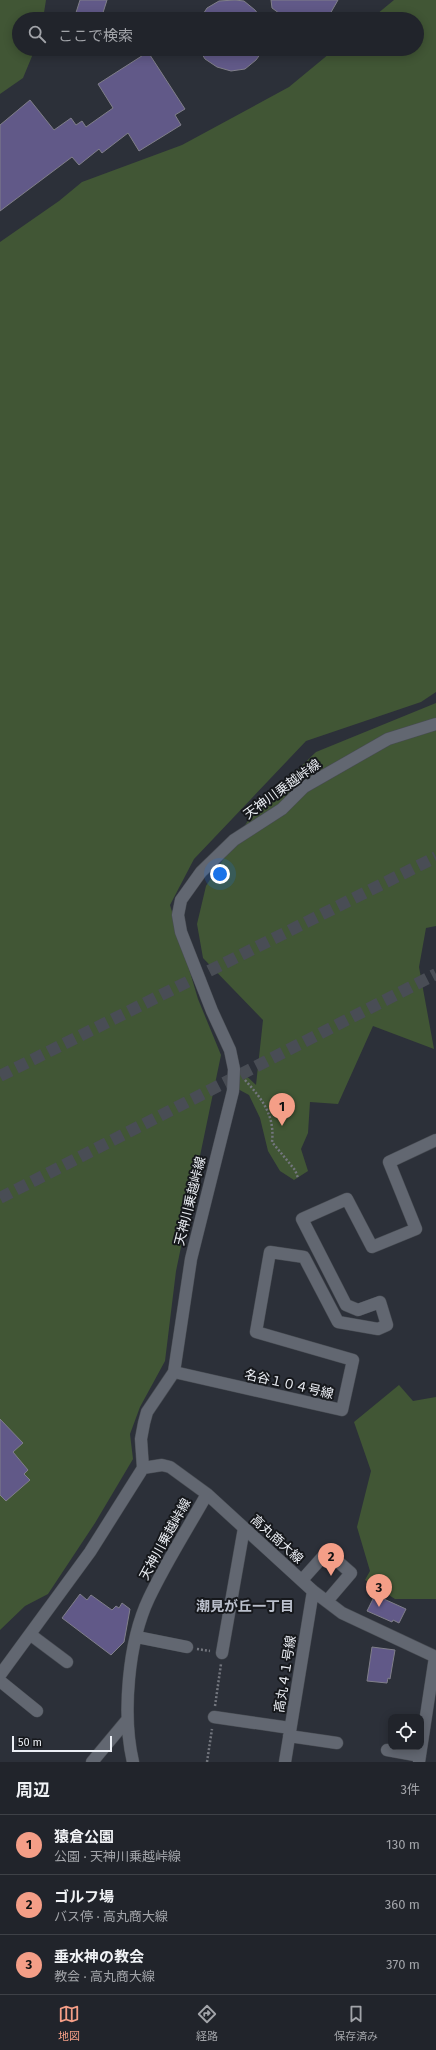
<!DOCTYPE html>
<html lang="ja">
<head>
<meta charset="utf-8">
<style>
	:root { --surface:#21242b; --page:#292c33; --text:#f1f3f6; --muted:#a2a4a9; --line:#3e4147; --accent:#f49e87 }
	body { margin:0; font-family:"Fira Sans","Noto Sans JP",sans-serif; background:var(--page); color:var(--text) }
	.controls { position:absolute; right:12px; bottom:12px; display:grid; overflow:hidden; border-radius:8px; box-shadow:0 2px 10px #0003 }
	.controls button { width:36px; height:36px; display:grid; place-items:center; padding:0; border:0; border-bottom:1px solid var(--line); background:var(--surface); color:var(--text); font:20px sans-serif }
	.scale { position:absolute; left:12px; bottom:10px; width:100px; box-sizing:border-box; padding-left:4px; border:2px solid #eceff5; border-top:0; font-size:11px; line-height:14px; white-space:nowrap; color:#eceff5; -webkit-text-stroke:3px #16181c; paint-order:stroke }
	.you { position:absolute; left:220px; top:874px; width:14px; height:14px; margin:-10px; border:3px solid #fff; border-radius:50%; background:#1a73e8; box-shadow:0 0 0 6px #1a73e833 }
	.badge { display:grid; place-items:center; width:26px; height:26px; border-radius:50%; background:var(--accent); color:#111; font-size:13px; font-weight:700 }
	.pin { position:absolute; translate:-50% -33px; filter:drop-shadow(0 1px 2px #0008) }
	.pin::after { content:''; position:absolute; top:21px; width:14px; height:12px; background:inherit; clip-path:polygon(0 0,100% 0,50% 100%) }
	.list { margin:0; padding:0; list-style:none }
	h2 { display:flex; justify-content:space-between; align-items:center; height:52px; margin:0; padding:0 16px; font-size:17px }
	h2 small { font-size:13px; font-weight:400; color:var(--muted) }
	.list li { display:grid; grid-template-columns:26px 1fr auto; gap:12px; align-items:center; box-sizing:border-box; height:60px; padding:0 16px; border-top:1px solid var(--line) }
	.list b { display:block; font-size:15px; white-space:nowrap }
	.list p { margin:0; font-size:13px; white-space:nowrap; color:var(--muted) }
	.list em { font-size:13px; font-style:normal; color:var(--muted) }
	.icon { flex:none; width:22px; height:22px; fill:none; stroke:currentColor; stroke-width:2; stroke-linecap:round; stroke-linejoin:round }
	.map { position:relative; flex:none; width:436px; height:1762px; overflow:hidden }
	.search { position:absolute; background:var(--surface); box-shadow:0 2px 10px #0003; left:12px; right:12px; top:12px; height:44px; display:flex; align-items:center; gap:10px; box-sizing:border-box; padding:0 14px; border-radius:22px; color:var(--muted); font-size:15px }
	.sheet { height:232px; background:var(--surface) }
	nav { display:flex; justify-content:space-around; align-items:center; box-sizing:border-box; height:56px; border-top:1px solid var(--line); background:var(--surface); font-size:11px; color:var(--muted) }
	nav a { display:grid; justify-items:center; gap:2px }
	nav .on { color:var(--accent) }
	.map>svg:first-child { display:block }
	.green { fill:#415635 }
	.building { fill:#615988; stroke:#807f8a }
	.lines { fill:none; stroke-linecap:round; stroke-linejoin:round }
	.highway-tunnel { stroke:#494d55; stroke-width:12; stroke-dasharray:12 6; stroke-linecap:butt }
	.minor-casing { stroke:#484c53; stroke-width:13 }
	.path { stroke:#73767e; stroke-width:2.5; stroke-dasharray:2 2; stroke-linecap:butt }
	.minor { stroke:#626771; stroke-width:12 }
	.labels { text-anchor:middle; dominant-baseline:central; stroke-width:4; stroke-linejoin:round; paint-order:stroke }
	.street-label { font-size:13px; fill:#eceff5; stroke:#16181c }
	.neighbourhood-label { font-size:14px; font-weight:bold; fill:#bbc0cc; stroke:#16181c }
</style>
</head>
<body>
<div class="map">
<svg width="436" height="1762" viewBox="0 0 436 1762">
	<rect width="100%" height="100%" fill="#2c3039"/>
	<path class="green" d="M0 0H46L43 19H19V49H35L23 78 0 94Z
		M394 0H436V692L421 702 306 741 194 859 170 905 198 999 221 1055 176 1271 165 1361 140 1407 130 1434 133 1459 95 1523 48 1594 25 1606 0 1630V242L59 201 82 182 182 145 289 87 335 49H417V19H371Z
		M436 703V926L426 928 419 967 434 1049 373 1026 338 1104 310 1102 308 1133 301 1149 308 1171 294 1180 280 1171 268 1151 260 1118 249 1095 236 1088 237 1067 256 1085 263 1020 203 958 197 924 206 886 253 813 316 752Z
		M399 1385 413 1401 436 1397V1599H395L365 1580 370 1571 357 1527 371 1471 354 1422Z"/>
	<path class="building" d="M80 0H107L101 19H74Z
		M235 0 244 1 255 10 262 19H200L207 8 219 1Z
		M271 0H338L330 14 322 19H287L272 8Z
		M199 49H264L256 60 245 69 231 71 217 67 205 59Z
		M148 52 185 109 175 115 181 125 139 151 128 133 102 153 99 149 79 165 72 157 0 211V125L30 100 54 130 71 118 76 125 82 121 86 127 113 108 98 84Z
		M0 1419 23 1443 13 1452 28 1470 24 1474 30 1480 6 1501 0 1495Z
		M80 1594 87 1600 91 1595 112 1610 116 1606 119 1608 122 1603 130 1609 124 1642 111 1655 62 1618Z
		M375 1595 406 1609 399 1623 393 1620 392 1622 367 1611Z
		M372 1647 395 1650 390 1679 388 1678 387 1683 367 1681Z"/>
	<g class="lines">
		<path class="highway-tunnel" d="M0 1076 436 857
			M0 1198 436 974"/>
		<defs>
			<path id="minor" d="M174 1372 342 1410 353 1360 256 1332 270 1252 304 1257 338 1322 378 1329 387 1325 380 1302 358 1310 346 1305 302 1219 347 1199 372 1247 416 1229 389 1162 436 1140
				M143 1468 141 1439 144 1423 147 1412 174 1372 191 1259 233 1091 234 1069 230 1050 212 1011 181 932 178 915 181 900 201 872 234 840 282 809 304 787 388 739 436 724
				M143 1468 162 1465 170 1467 207 1494 313 1591 342 1613 436 1657
				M302 1580 327 1552 351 1573 327 1601
				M31 1635 67 1662
				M137 1637 187 1647
				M222 1653 244 1528
				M0 1675 90 1552 143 1468
				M0 1681 37 1711
				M214 1717 290 1728
				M289 1736 337 1743
				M387 1750 420 1756
				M92 1762 127 1720
				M133 1762C122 1715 128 1642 149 1598 166 1562 188 1528 207 1494
				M285 1762 313 1591
				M419 1762 435 1657"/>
		</defs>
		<use href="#minor" class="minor-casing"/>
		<path class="path" d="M245 1080C262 1099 275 1115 272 1142L295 1170 298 1178
			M197 1649 210 1651
			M215 1706 221 1664
			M207 1762 212 1729"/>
		<use href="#minor" class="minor"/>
	</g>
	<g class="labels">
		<g class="street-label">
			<text transform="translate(282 789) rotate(-36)">天神川乗越峠線</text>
			<text transform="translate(190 1201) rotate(-76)">天神川乗越峠線</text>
			<text transform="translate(289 1384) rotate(13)">名谷１０４号線</text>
			<text transform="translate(165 1539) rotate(-61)">天神川乗越峠線</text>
			<text transform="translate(277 1539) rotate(42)">高丸商大線</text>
			<text transform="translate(285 1674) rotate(-81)">高丸４１号線</text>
		</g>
		<g class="neighbourhood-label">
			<text x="245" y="1606">潮見が丘一丁目</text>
		</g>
	</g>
</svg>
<div class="controls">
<button><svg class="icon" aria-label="locate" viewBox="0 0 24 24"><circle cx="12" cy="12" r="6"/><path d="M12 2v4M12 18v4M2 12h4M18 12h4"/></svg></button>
</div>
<div class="scale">50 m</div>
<div class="you"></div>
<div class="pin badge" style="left:282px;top:1126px">1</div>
<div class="pin badge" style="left:331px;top:1576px">2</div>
<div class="pin badge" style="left:379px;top:1607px">3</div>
<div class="search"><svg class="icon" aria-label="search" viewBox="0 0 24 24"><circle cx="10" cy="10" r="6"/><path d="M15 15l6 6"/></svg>ここで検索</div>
</div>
<section class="sheet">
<h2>周辺<small>3件</small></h2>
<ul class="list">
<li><span class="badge">1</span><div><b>猿倉公園</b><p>公園 · 天神川乗越峠線</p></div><em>130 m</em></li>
<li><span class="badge">2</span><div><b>ゴルフ場</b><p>バス停 · 高丸商大線</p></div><em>360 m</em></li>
<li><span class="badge">3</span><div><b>垂水神の教会</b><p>教会 · 高丸商大線</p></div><em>370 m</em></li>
</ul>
</section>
<nav>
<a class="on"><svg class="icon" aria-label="map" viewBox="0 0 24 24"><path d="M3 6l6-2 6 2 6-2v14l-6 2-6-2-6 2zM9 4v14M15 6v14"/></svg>地図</a>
<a><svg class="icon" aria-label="directions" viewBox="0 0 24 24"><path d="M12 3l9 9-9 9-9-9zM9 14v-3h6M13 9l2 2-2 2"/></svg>経路</a>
<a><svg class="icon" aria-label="saved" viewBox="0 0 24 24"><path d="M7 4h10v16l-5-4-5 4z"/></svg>保存済み</a>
</nav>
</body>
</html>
